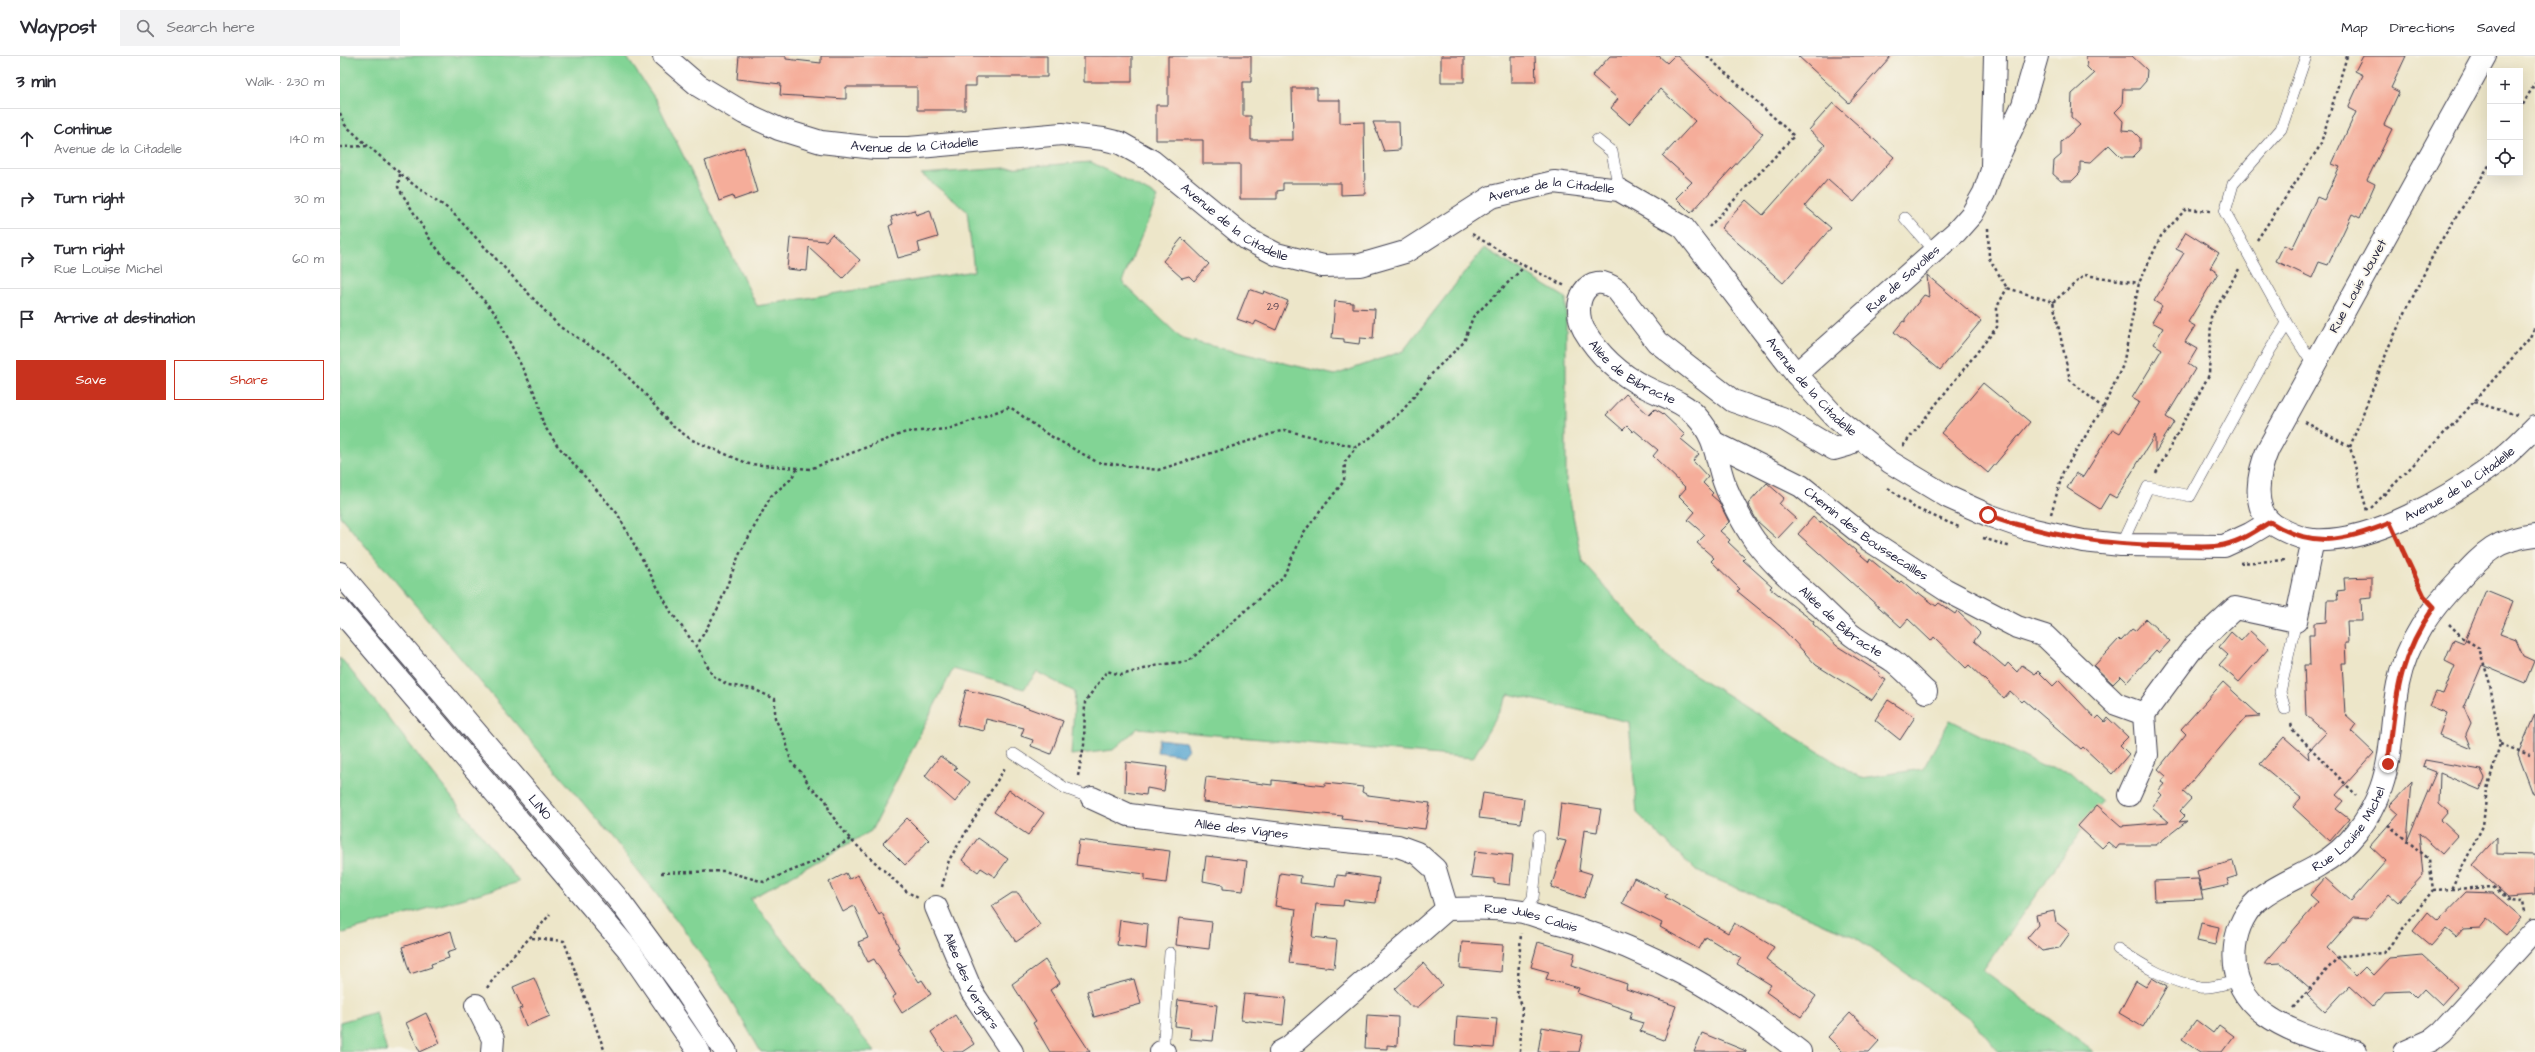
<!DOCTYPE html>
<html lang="en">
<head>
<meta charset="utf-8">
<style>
	:root { --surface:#fff; --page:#f2f2f3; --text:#2b2b33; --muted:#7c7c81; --line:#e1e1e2; --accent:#c8321e }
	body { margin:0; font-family:"Architects Daughter",sans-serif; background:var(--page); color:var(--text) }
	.controls { position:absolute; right:12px; top:12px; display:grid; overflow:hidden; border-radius:0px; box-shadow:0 4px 16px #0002 }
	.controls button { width:36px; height:36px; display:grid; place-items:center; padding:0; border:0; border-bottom:1px solid var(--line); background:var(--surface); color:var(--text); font:20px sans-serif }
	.stop { position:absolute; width:12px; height:12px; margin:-9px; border:3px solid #c8321e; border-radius:50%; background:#fff }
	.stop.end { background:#c8321e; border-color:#fff; box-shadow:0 1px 4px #0008 }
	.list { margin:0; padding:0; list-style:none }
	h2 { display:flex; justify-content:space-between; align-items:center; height:52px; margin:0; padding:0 16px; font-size:17px }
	h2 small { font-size:13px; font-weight:400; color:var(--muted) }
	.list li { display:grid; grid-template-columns:26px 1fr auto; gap:12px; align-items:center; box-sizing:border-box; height:60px; padding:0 16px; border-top:1px solid var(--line) }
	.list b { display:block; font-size:15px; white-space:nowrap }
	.list p { margin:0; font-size:13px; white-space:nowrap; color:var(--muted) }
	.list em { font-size:13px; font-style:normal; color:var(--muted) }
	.actions { display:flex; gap:8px; padding:12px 16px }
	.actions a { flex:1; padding:9px 0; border:1px solid var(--accent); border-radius:0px; text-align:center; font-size:14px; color:var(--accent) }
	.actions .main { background:var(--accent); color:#fff }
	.icon { flex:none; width:22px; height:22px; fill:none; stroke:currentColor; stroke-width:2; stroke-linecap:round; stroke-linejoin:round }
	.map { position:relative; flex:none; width:2195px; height:996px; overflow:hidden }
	header { display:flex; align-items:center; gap:24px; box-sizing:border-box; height:56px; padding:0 20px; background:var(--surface); border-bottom:1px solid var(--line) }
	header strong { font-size:19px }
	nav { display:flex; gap:22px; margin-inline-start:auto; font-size:14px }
	.search { width:280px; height:36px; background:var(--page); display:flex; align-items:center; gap:10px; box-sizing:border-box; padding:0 14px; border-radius:0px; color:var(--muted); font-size:15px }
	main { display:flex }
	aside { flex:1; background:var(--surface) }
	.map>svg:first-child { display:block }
	.green { fill:#82d495; stroke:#527b68 }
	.water { fill:#57a6d1; stroke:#3c6486 }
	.building { fill:#f5ad9a }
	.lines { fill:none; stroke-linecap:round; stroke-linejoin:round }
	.service-casing { stroke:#403f50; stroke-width:12 }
	.minor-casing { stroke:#403f50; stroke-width:24 }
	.trunk-casing { stroke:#403f50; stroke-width:24 }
	.path { stroke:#403f50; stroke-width:2.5; stroke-dasharray:3 3; stroke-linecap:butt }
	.service { stroke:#fff; stroke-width:11 }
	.minor { stroke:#fff; stroke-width:22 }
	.trunk { stroke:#fff; stroke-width:22 }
	.route { stroke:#c8321e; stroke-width:5 }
	.labels { text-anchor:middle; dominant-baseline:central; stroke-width:3.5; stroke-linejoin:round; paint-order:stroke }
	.number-label { font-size:11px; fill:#574553 }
	.street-label { font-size:13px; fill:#22223b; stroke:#f7f3e8 }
</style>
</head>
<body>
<header>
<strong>Waypost</strong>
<div class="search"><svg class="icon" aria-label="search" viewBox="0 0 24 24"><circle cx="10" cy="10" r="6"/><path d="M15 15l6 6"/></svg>Search here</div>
<nav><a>Map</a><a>Directions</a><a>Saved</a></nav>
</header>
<main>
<aside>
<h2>3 min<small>Walk · 230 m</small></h2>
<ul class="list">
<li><svg class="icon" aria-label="ahead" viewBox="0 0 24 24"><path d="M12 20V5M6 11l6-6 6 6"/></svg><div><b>Continue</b><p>Avenue de la Citadelle</p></div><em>140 m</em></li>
<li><svg class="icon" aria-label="right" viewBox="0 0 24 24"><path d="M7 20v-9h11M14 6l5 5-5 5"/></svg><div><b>Turn right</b></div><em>30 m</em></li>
<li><svg class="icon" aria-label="right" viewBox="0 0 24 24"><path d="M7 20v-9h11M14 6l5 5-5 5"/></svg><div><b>Turn right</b><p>Rue Louise Michel</p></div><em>60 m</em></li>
<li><svg class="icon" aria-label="arrive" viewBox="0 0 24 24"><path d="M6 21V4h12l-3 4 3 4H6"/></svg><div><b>Arrive at destination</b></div></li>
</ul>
<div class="actions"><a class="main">Save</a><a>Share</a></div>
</aside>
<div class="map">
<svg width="2195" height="996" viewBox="0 0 2195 996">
	<rect width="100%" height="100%" fill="#f7f3e8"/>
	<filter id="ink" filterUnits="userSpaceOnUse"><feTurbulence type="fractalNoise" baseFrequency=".025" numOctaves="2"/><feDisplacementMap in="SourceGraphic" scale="8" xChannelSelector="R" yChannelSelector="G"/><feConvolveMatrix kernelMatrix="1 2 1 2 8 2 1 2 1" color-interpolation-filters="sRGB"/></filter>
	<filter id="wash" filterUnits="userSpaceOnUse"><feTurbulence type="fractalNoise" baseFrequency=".012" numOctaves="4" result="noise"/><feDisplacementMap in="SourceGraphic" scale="16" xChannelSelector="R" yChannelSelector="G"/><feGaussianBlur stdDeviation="0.9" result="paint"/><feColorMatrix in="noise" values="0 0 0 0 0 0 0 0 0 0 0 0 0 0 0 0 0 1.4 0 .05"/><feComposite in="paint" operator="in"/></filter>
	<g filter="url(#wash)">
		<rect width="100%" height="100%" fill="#ede6c9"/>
		<path class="green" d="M0 0H286L316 44 417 250 634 215 627 155 581 118 751 106 818 141 782 226 842 283 995 319 1063 295 1144 192 1226 242V424L1242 505 1328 602 1521 722 1583 713 1610 664 1702 710 1731 716 1762 745 1643 914 1754 996H1659L1632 964 1515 881 1356 815 1297 757 1289 666 1169 638 1133 702 798 672 773 694 731 699 735 636 697 616 684 633 613 613 531 775 410 843 535 996H421L386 936 345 875 276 786 0 460Z
			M0 601 179 826 0 878Z
			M36 956 47 996H0V966Z"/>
		<path class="water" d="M819 683 845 686 848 693 843 699 817 696Z"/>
		<g id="blocks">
			<path class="building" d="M399 0H446V3L481 7V0H707V21H636V30H625V54H577V31H506V43L440 39 441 28 397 23Z
				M744 0H792V26H744Z
				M828 0H911V26H903V60H911V84H953L952 32H977V44H1000V67L1024 66 1025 138 1001 139V127H943V134L937 135V143H900V108H863V84H816V49H828Z
				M1101 0H1124V26H1101Z
				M1171 0H1195L1196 26H1171Z
				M1270 0H1319L1327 7 1334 0H1337L1423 78 1351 157 1336 142 1352 126 1323 100 1355 65 1320 33 1289 68 1271 52 1278 43 1252 20Z
				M1458 0H1551L1509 47Z
				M1746 0H1792L1807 14 1806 25 1799 33H1783L1782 49 1775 56 1783 65 1782 74 1793 75 1800 82V94L1793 101H1781L1769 89 1750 107 1740 106V117L1732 125H1721L1713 118 1714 105 1721 99V86L1740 69 1731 61 1732 38 1754 18 1747 11Z
				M2023 0H2066L2051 32 2059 36 2044 69 2052 73 2027 124 2035 128 2020 162 2012 158 1988 209 1979 206 1972 222 1936 205 1944 189 1952 193 1977 141 1984 144 2000 111 1992 108 2016 56 2008 52 2023 19 2015 15Z
				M1493 47 1554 101 1514 146 1488 123 1465 150 1491 172 1443 227 1381 172 1406 144 1423 159 1485 89 1469 74Z
				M1033 66H1059L1060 94 1044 95Z
				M404 91 417 136 394 144 393 140 379 145 365 105Z
				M574 154 576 159 590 154 598 181 578 187 580 196 558 202 549 170 553 168 551 161Z
				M1846 176 1879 197 1870 212 1878 217 1848 266 1855 270 1845 286 1857 293 1848 308 1855 313 1826 361 1834 366 1815 397V379L1776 442 1769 438 1760 453 1727 432 1736 417 1743 421 1773 373 1780 377 1799 346 1792 342 1822 293 1814 288 1823 272 1812 266 1822 250 1814 245 1844 197 1836 193Z
				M492 178 520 204 503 222 469 191 467 215 447 213 450 182 486 185Z
				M842 182 869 208 854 225 849 220 842 222 823 205Z
				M1587 219 1641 265 1600 314 1554 276 1563 265 1565 266V263L1584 239 1589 241Z
				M909 233 923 238 924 235 948 245 936 274 916 265 914 269 897 263Z
				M995 245 1013 247V252L1035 253 1033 283 1020 282 1019 288 1004 286V283L992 282Z
				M1643 327 1690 366 1648 417 1601 377Z
				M1286 338 1309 359 1315 353 1322 357 1345 379 1341 383 1359 398 1353 405 1368 421 1363 427 1373 437 1371 439 1379 446 1389 466 1380 475 1390 484 1388 486 1405 502 1403 504 1432 530 1430 532 1474 566 1473 568 1497 590 1540 617 1539 620 1546 624 1532 644 1476 609 1440 570 1397 535 1400 533 1371 505 1374 502 1357 487 1365 479 1348 464 1355 456 1339 440 1346 432 1313 400 1318 394 1294 374 1293 376 1287 370 1283 374 1266 359Z
				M1427 427 1444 442 1439 448 1456 463 1437 483 1417 465 1408 448Z
				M1473 461 1480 467 1481 465 1529 506 1530 503 1559 527 1561 525 1577 539 1579 537 1596 550 1599 547 1615 558 1617 555 1640 577 1634 585 1665 611 1668 607 1677 616 1682 609 1695 618 1698 615 1713 630 1719 624 1756 663 1759 660 1765 666 1768 662 1788 681 1780 689 1789 698 1772 718 1743 691 1741 693 1684 644 1682 646 1670 635 1664 642 1629 609 1626 612 1594 581 1591 585 1568 563 1561 571 1458 478Z
				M2032 521V542L2021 543 2022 565H2007L2008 587H2005L2006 607H2002L2005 658 2016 668 2011 675 2034 697 1996 739 2003 745 1996 753 2009 763 1990 785 1953 751 1961 742 1920 708 1944 681 1969 703 1968 696 1986 677 1966 659 1964 609H1970L1969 579H1974V567L1986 566 1987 544H1998L1997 535 2005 534 2004 522Z
				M2146 534 2173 545 2160 578 2176 584 2183 600 2194 605 2185 627 2142 609 2124 651 2131 667 2126 678 2132 693 2099 679 2107 657 2090 650 2096 636 2103 638 2115 610 2105 605 2114 583 2124 587Z
				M1806 563 1830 585 1819 597 1816 594 1787 626 1781 620 1773 628 1754 610 1779 583 1781 585 1792 573 1795 575Z
				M1910 575 1929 592 1899 626 1879 609 1888 599 1879 591 1891 576 1901 585Z
				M1883 626 1920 660 1906 661 1843 736 1851 743 1840 755 1845 760 1839 766 1847 765 1816 789H1779L1776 793 1768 786 1762 792 1738 770 1757 749 1781 770 1829 766 1812 751 1822 739 1818 735 1824 728 1821 726 1826 720 1818 713 1846 678 1841 673Z
				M626 634 661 642 723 665 711 698 691 690 693 684 681 680 684 672 646 663 644 675 617 669Z
				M1548 644 1575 661 1560 684 1535 664Z
				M2195 658V738H2193L2178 698Z
				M600 700 617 712 614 714 630 726 615 746 585 720Z
				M2085 704 2141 714 2145 722 2140 734 2100 717 2099 748 2108 756 2101 764 2118 780 2102 798 2079 777 2083 819 2058 846 2049 838 2028 862 2014 861 1987 892 2016 920 2025 911 2033 919 2049 902 2082 899 2117 931 2101 949 2084 933 2076 942 2069 935 2045 936 2032 951 2009 930 1985 956 1967 939 1972 934 1941 907 1924 908 1978 846 1970 839 1985 822 2011 845 2046 805 2030 790 2058 758 2049 750 2072 726 2067 785 2096 716 2083 711Z
				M786 706 827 711 824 735 807 732 806 739 785 736Z
				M866 721 932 729V724L985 730V727L1023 731 1022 736 1028 739 1090 747 1085 773 1002 763 1003 760 863 746Z
				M669 734 704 757 688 779 654 756Z
				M1143 737 1184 743 1181 767 1139 762Z
				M1221 747 1261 753 1257 776 1244 774 1239 814 1252 818 1244 842 1211 831 1226 785 1217 783Z
				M567 762 589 784 565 809 543 787Z
				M2157 781V798L2195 799V839L2168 841 2132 809Z
				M638 782 668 803 655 821 641 812 638 816 622 804Z
				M739 784 830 795 826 827 805 824V818L736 809Z
				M1135 795 1173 799 1170 829 1154 827V823L1131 821Z
				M866 800 907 805 903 835 883 833V829L863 825Z
				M1893 805 1897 820 1887 823 1889 829 1862 835 1857 815Z
				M506 817 509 823 518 819 539 859 542 857 559 891 557 892 579 926 582 924 591 938 562 957 552 941 556 939 534 903 528 906 518 886 528 882 514 850 503 856 489 826Z
				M940 817 961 820 960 827 995 831 997 819 1006 820V817L1039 822 1036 847 1004 844 1003 850 976 848 972 881 997 884 994 912 949 907 956 853 935 850Z
				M1294 822 1327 838 1325 841 1388 877 1394 867 1434 891 1426 903 1476 940 1461 961 1426 936 1431 929 1397 908 1401 902 1366 881 1359 893 1320 871 1322 867 1282 847Z
				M1858 823 1863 843 1815 845 1814 825Z
				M2126 836 2153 837 2181 861 2166 879 2147 863 2140 872 2123 873 2116 881 2106 873 2091 890 2073 875 2088 856 2098 865Z
				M672 837H678L700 869 676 886 652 850Z
				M1714 855 1716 866 1730 877 1719 892 1702 895 1687 882 1698 869 1696 859Z
				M839 862 872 866 869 893 836 889Z
				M780 864 808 868 806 893 777 889Z
				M1861 867 1879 871 1875 889 1857 885Z
				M111 875 116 893 107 896 109 902 91 908 92 911 70 918 62 891Z
				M1122 886 1163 889 1161 916 1120 912Z
				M1198 886 1235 897 1232 909 1287 928 1286 933 1336 950 1324 984 1300 975 1303 967 1290 963 1292 956 1237 937 1239 932 1206 923 1209 916 1191 911Z
				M705 904 720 927 710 934 750 996H710L693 967 696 965 672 928Z
				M1083 907 1102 929 1078 951H1071L1055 933Z
				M194 922 210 960 186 970 179 953 182 952 173 931Z
				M1812 922 1827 931 1803 971 1779 957 1796 925 1806 931Z
				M794 923 801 948 754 961 747 935Z
				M904 938 946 942 943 969 901 964Z
				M838 944 877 949 873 985 850 983 851 972 835 970Z
				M86 957 100 987 80 996 66 967Z
				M1510 957 1539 985 1529 996H1503L1488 981Z
				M615 959 634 988 622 996H604L591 976Z
				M1027 959 1058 961 1057 990 1047 989V993L1025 992Z
				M1117 960 1157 963 1154 992 1115 989Z
				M1856 964 1873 977 1879 969 1894 980 1882 996H1861L1842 983Z
				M1202 971 1243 979 1239 996H1198Z
				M1362 977 1406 995V996H1354Z"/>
		</g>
	</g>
	<g filter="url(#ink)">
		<use href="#blocks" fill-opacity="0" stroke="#403f50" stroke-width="1"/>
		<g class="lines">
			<defs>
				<path id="service" d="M1966 0 1941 73 1893 128 1885 156 1947 268 1974 310
					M1257 84 1272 96 1279 134
					M1565 162 1594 195
					M1781 489 1808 431 1850 440 1930 294 1947 268
					M1945 653 1940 636 1956 565
					M674 698 725 732 752 742
					M1183 856 1193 842 1199 780
					M1778 893C1802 909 1831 927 1860 931 1871 933 1886 927 1897 925
					M823 996 830 897"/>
				<g id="minor">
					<path id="s1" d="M324 0 359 30 404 57 439 73 481 86 535 92H569L722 78 763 83 780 87 812 105 907 183 936 198 983 210 1020 209 1065 196 1151 141 1214 126 1279 134 1343 171 1456 318 1497 363 1550 406 1608 441 1648 459 1685 472 1743 485 1781 489 1884 490 1910 478 1930 466"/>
					<path id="s2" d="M2145 0 1928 393C1919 414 1910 453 1934 469 1946 476 1960 483 1973 484 2032 488 2109 441 2155 408 2169 398 2182 384 2195 371"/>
					<path d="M1652 109 1655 0"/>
					<path id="s3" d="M1456 318 1616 176 1632 158 1644 137 1652 114 1683 49 1697 0"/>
					<path id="s4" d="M1517 380 1508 389 1494 393 1442 362 1393 345 1317 286 1277 234C1247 211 1230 248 1244 274 1258 298 1280 319 1305 331 1322 340 1343 345 1357 361 1377 383 1375 400 1384 426 1390 443 1405 471 1415 485 1434 510 1456 528 1479 549 1491 560 1503 574 1517 583 1528 591 1541 597 1553 605 1565 614 1575 626 1586 636"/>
					<path id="s5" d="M1375 387 1461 430 1529 484 1606 534 1677 571 1705 580 1776 648 1804 658 1855 589 1895 552 1956 565 1973 484"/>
					<path d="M1789 739 1807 699 1804 658"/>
					<path id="s6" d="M752 742 789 759 974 782 1058 790 1077 797 1095 813 1107 853"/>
					<path id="s7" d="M596 851 632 936 672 996"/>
					<path d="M136 949 153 983 152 996"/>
					<path d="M821 996H824"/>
					<path id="s8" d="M940 996 949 991 1107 853C1132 852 1158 852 1183 856 1196 859 1210 865 1223 868 1315 896 1385 937 1460 996"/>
					<path id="s9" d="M2016 996C1962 978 1887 962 1895 890 1897 872 1906 852 1922 841 1939 828 1961 820 1979 809 2009 792 2030 763 2041 732 2053 698 2051 662 2058 628 2067 585 2090 554 2120 523 2144 497 2157 483 2195 479"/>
					<path d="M2065 996 2092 984 2102 976 2195 874"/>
				</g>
				<g id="trunk">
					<path id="s10" d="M0 517 278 843 340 927 386 996"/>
					<path d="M0 554 288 893 359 996"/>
				</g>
			</defs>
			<use href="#service" class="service-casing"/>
			<use href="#minor" class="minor-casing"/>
			<use href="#trunk" class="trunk-casing"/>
			<path class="path" d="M1367 0 1454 80 1369 171
				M2180 54 2195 27
				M0 57 5 69 28 90
				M0 91 28 90 74 129 110 154 220 271 267 300 305 338 331 369 352 384 409 408 470 413 566 376 608 373 670 351 707 378 757 406 818 414 944 374 1016 391 1033 380 1063 354 1095 314 1124 286 1133 261 1185 210 1225 230
				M60 118 58 131 93 188 156 258 198 344 203 368 217 389 277 457 331 556 361 597 372 619 388 629 413 633 435 643V662L446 685 451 706 462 717 470 731 486 744 490 757 510 783
				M1648 172 1649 202 1667 232 1713 246 1730 324 1763 352
				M1132 178 1185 210
				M1917 184 1980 90 2007 0
				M1713 246 1745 219 1799 227
				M2134 346 2177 359
				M1965 366 2010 391 2027 455
				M1563 390 1657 271V251L1667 232
				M2010 391 2050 288 2097 191 2150 108
				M1816 417 1869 319 1871 261 1899 213
				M1548 432 1575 452 1619 471
				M2031 452 2125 356 2189 283 2195 271
				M1711 458 1723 416 1763 352 1783 309 1799 227 1821 180 1846 153 1870 155
				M1643 482 1671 491
				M2059 487 2081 535
				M1900 507 1947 504
				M2109 568 2123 582 2139 592 2150 628 2160 688 2147 733 2143 770 2111 833
				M356 591 378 552 399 499 431 440 450 424 458 412
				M1951 668 1953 674 2016 739
				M2160 688 2190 699
				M738 720 744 689 745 646 767 615 781 619 819 609 849 605 943 521 964 476 1004 425 1005 406 1016 391
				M321 817 384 815 424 826 478 804 510 783 566 835 578 842
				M602 831 609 804 666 710
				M2093 834 2153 831 2170 844 2183 845 2185 856
				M192 882 224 885 265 996
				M147 932C165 905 190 884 210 858
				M1953 952 1999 900 2044 897 2093 834 2089 803 2047 768
				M1180 996 1182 950 1177 937 1181 877"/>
			<use href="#service" class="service"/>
			<use href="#minor" class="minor"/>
			<use href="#trunk" class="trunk"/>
		</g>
	</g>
	<g class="lines" filter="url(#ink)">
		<path class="route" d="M1648 459C1709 481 1768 489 1833 490 1849 490 1868 493 1884 489 1901 485 1916 475 1930 466 1973 493 2005 485 2050 467L2084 540 2094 551C2056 605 2056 645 2048 708"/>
	</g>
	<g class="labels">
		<g class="number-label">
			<text x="933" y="250">29</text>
		</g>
		<g class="street-label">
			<text stroke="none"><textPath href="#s1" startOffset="275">Avenue de la Citadelle</textPath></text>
			<text stroke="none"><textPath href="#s1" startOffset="970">Avenue de la Citadelle</textPath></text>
			<text stroke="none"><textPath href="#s1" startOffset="622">Avenue de la Citadelle</textPath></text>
			<text stroke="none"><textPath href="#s3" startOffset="143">Rue de Savolles</textPath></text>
			<text transform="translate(2018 230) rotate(-61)">Rue Louis Jouvet</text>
			<text stroke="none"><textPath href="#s4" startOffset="445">Allée de Bibracte</textPath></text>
			<text stroke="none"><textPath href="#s1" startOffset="1318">Avenue de la Citadelle</textPath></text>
			<text stroke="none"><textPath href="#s2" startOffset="733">Avenue de la Citadelle</textPath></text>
			<text stroke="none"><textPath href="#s5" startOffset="177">Chemin des Boussecailles</textPath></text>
			<text stroke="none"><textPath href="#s4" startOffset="781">Allée de Bibracte</textPath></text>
			<text stroke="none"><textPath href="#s10" startOffset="308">LINO</textPath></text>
			<text stroke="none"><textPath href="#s9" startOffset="348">Rue Louise Michel</textPath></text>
			<text stroke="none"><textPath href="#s6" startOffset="154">Allée des Vignes</textPath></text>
			<text stroke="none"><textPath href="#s8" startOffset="305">Rue Jules Calais</textPath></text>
			<text stroke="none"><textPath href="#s7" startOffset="82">Allée des Vergers</textPath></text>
		</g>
	</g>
</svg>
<div class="controls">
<button>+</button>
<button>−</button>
<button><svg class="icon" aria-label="locate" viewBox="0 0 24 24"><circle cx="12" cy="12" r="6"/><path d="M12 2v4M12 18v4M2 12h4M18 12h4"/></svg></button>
</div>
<div class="stop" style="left:1648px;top:459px"></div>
<div class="stop end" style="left:2048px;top:708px"></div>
</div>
</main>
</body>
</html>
